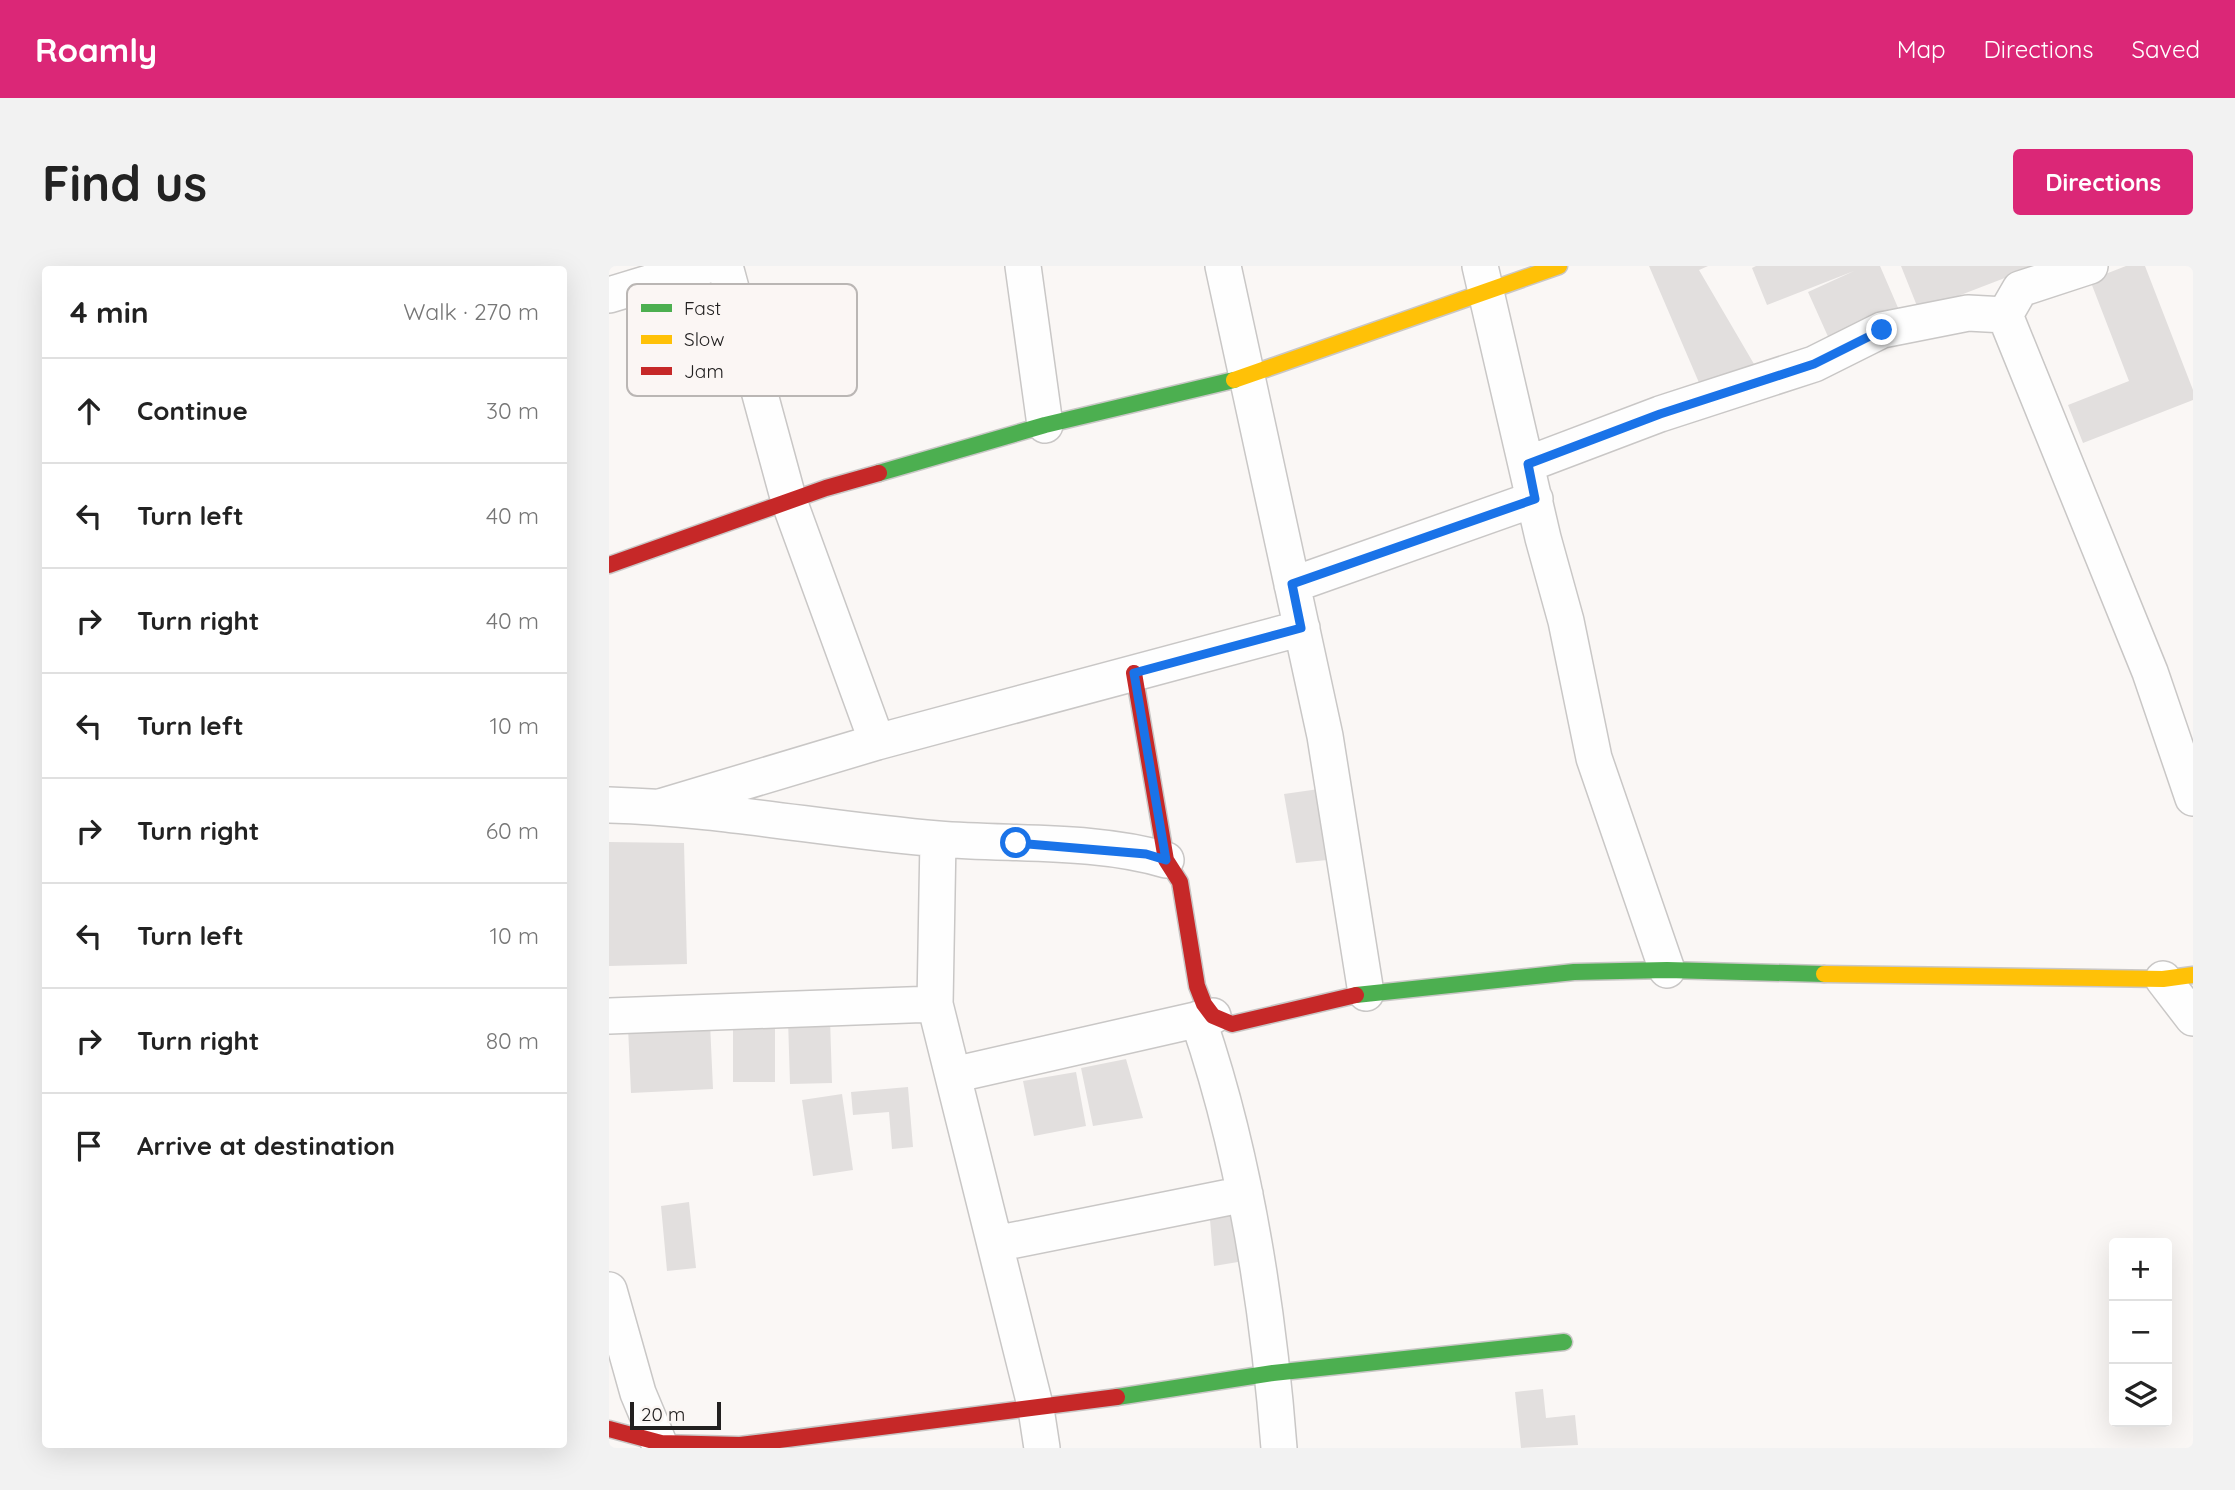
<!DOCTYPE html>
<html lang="en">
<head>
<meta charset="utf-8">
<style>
	:root { --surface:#fff; --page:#f2f2f2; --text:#222; --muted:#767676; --line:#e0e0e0; --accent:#db2777 }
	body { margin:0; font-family:Quicksand,sans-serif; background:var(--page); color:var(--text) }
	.controls { position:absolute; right:21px; bottom:21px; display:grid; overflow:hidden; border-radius:7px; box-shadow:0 7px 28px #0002 }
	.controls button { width:63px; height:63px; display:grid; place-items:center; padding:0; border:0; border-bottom:2px solid var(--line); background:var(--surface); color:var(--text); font:35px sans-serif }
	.scale { position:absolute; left:21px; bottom:18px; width:91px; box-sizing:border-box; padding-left:7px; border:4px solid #222020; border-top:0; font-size:19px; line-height:24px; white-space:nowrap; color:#222020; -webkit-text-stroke:5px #fbf6f4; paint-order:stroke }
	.stop { position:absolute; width:21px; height:21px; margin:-16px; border:5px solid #1a73e8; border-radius:50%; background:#fff }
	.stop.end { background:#1a73e8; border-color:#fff; box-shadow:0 2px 7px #0008 }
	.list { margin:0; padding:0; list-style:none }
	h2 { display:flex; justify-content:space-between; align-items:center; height:91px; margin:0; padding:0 28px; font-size:30px }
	h2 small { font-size:23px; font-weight:400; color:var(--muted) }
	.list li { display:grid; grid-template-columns:46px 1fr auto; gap:21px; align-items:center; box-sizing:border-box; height:105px; padding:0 28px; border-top:2px solid var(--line) }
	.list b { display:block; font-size:26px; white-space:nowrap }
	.list em { font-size:23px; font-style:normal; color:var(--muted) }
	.icon { flex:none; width:38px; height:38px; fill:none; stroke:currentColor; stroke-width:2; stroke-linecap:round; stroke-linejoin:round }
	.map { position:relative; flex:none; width:1584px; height:1182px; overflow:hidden; border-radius:7px }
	header { display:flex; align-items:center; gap:42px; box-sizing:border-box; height:98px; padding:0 35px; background:var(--accent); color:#fff }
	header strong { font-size:33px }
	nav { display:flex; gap:38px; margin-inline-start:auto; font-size:24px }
	.intro { display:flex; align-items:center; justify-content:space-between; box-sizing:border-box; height:168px; padding:0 42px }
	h1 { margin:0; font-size:49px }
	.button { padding:18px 32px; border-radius:7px; background:var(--accent); color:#fff; font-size:24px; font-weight:700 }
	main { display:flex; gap:42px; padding:0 42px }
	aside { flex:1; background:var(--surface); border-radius:7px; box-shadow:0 7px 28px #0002 }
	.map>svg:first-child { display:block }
	.building { fill:#e2dfde }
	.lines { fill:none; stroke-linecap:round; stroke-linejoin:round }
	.street-casing { stroke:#c9c7c6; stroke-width:38 }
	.fast-casing { stroke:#c9c7c6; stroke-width:19 }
	.slow-casing { stroke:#c9c7c6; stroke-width:19 }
	.jam-casing { stroke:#c9c7c6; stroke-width:19 }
	.street { stroke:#fefefe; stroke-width:35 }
	.fast { stroke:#4caf50; stroke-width:16 }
	.slow { stroke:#ffc107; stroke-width:16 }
	.jam { stroke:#c62828; stroke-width:16 }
	.route { stroke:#1a73e8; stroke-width:9 }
	.key { fill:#fbf6f4; stroke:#bab6b4; stroke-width:2 }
	.key-label { font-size:19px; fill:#222020 }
</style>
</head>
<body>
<header>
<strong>Roamly</strong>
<nav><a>Map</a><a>Directions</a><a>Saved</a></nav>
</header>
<div class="intro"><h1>Find us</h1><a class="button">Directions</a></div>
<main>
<aside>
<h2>4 min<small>Walk · 270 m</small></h2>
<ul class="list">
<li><svg class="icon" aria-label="ahead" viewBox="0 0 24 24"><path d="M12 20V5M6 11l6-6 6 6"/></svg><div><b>Continue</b></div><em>30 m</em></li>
<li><svg class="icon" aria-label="left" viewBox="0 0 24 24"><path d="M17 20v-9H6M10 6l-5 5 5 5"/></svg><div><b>Turn left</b></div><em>40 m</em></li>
<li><svg class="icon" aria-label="right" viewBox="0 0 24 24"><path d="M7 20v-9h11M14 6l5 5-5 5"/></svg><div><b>Turn right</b></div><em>40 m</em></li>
<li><svg class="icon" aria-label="left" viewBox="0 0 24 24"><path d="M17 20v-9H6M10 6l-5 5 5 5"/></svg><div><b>Turn left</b></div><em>10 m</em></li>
<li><svg class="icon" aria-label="right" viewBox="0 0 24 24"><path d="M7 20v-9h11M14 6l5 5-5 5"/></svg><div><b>Turn right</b></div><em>60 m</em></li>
<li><svg class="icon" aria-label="left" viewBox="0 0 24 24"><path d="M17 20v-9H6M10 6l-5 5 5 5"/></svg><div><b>Turn left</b></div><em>10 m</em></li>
<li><svg class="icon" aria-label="right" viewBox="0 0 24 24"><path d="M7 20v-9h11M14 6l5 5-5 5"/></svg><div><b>Turn right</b></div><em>80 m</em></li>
<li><svg class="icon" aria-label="arrive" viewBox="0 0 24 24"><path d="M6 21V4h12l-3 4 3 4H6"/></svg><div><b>Arrive at destination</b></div></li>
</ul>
</aside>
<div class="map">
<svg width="1584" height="1182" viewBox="0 0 1584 1182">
	<rect width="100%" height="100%" fill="#faf7f5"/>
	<path class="building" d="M1040 0H1099L1090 4 1145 98 1091 119Z
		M1147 0H1271L1290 44 1221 75 1199 26 1245 5 1158 39 1143 2Z
		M1292 0H1427L1310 45Z
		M1517 0H1536L1584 124V134L1474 177 1459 139 1520 115 1481 14Z
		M717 522 729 593 687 597 675 528Z
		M0 576 75 577 78 698 0 700Z
		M124 751H166V816H124Z
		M221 752 223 817 181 818 179 753Z
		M101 757 104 823 22 827 19 761Z
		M517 793 534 852 484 860 472 802Z
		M467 806 477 860 425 870 414 815Z
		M299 821 304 881 283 883 280 846 244 849 242 826Z
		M233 828 244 904 204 910 193 834Z
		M632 934 641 994 605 1000 600 942Z
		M80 936 87 1002 58 1005 52 940Z
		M934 1123 937 1152 966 1149 969 1179 912 1182 906 1126Z"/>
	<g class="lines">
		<defs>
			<path id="street" d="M116 0 180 235 268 476
				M414 0 436 159
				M614 0 716 470 757 727
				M871 0 934 272 957 355 985 492 1058 704
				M1481 0 1411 23 1396 49 1541 406 1584 532
				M0 29 96 0
				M919 198 1051 148 1205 98 1273 64 1359 47 1396 49
				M683 319 926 233
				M0 539C110 542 219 564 329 573 402 579 487 573 557 594
				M51 541 268 476 693 362
				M329 573 326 738 427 1143 433 1182
				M1554 713 1584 752
				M0 750 326 738
				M589 753C636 890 659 1039 670 1182
				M344 809 604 750
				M386 978 636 928
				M0 1024 29 1127 52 1182"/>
			<path id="fast" d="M270 207 436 159 625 114
				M747 729 965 706 1058 704 1215 708
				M508 1131 664 1107 955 1076"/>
			<path id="slow" d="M625 114 950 0
				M1215 708 1554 713 1584 709"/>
			<path id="jam" d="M0 299 217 222 270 207
				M525 407 557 594 571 616 588 720 595 738 604 750 623 758 747 729
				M0 1163 52 1177 131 1179 508 1131"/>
		</defs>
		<use href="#street" class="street-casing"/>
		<use href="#fast" class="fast-casing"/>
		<use href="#slow" class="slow-casing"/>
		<use href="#jam" class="jam-casing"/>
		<use href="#street" class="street"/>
		<use href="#fast" class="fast"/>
		<use href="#slow" class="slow"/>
		<use href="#jam" class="jam"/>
	</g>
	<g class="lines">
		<path class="route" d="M407 577 537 588 557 594 525 407 692 362 683 318 926 233 919 198 1051 148 1205 98 1273 64"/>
	</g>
	<rect x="18" y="18" width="230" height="112" rx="10" class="key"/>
	<rect x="32" y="38" width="31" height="8" fill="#4caf50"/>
	<rect x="32" y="69" width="31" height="9" fill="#ffc107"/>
	<rect x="32" y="101" width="31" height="8" fill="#c62828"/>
	<g class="key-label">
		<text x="75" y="49">Fast</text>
		<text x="75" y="80">Slow</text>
		<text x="75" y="112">Jam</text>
	</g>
</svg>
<div class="controls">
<button>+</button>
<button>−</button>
<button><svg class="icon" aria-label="layers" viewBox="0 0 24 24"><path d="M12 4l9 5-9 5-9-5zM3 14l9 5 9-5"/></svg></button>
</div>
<div class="scale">20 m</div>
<div class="stop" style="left:407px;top:577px"></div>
<div class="stop end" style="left:1273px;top:64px"></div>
</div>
</main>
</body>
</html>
